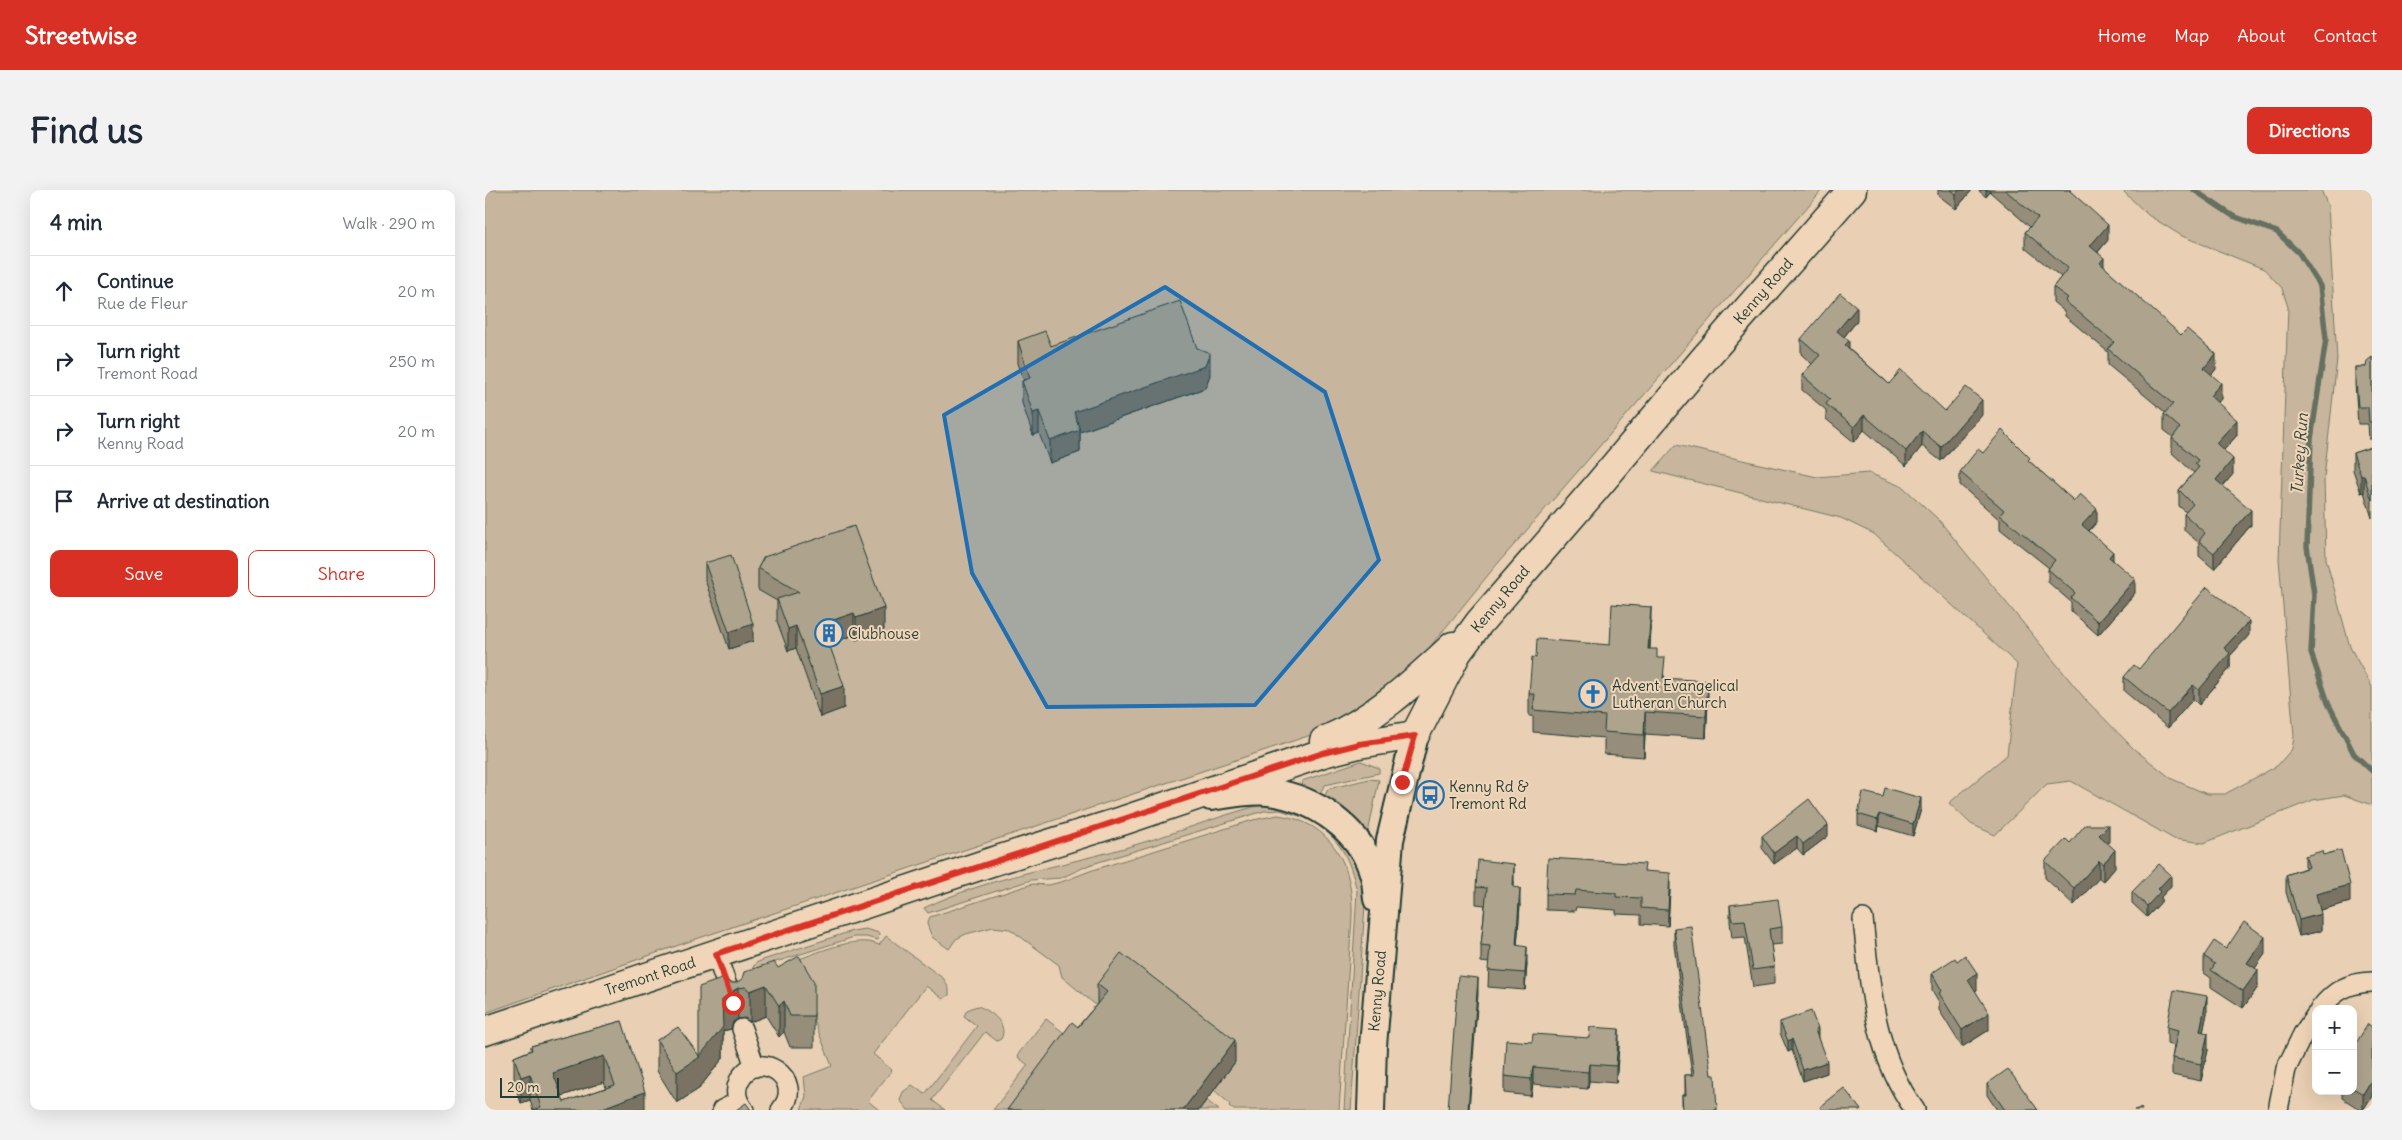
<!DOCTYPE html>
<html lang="en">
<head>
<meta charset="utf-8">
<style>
	:root { --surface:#fff; --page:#f2f2f3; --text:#1f2937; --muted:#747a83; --line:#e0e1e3; --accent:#d93025 }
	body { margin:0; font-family:Delius,sans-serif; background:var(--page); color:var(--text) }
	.controls { position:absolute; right:15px; bottom:15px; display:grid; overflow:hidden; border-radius:10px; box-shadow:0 5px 20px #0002 }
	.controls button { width:45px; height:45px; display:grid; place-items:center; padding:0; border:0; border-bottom:1px solid var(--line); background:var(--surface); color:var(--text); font:25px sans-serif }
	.scale { position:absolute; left:15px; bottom:12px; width:59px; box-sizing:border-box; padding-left:5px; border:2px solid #1f3d34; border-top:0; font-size:14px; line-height:18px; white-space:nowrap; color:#1f3d34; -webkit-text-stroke:4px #f1d5b8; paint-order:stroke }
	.stop { position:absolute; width:15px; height:15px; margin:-11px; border:4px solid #d93025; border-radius:50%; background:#fff }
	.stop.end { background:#d93025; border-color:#fff; box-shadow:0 1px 5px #0008 }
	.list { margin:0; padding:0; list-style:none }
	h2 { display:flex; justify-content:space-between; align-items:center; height:65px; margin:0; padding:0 20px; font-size:21px }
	h2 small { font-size:16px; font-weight:400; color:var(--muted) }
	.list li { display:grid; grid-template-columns:32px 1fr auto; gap:15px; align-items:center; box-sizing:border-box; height:70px; padding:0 20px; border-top:1px solid var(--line) }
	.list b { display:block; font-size:19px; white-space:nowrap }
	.list p { margin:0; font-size:16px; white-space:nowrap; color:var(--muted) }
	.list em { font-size:16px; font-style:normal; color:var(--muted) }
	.actions { display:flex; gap:10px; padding:15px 20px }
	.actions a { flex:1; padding:11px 0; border:1px solid var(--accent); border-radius:10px; text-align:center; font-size:18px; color:var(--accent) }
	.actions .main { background:var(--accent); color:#fff }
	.icon { flex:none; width:28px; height:28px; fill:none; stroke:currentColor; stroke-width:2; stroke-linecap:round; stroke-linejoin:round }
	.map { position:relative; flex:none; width:1887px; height:920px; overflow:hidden; border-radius:10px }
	header { display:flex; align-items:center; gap:30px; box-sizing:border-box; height:70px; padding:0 25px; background:var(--accent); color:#fff }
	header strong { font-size:24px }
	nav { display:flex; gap:28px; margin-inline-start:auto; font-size:18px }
	.intro { display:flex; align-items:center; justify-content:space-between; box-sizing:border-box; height:120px; padding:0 30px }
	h1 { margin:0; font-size:35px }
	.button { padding:12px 22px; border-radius:10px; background:var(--accent); color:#fff; font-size:18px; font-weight:700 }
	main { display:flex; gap:30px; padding:0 30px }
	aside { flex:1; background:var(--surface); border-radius:10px; box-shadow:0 5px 20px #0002 }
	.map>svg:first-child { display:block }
	.green { fill:#c7b69d; stroke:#737a68 }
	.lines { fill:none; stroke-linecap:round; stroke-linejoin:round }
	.stream { stroke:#667061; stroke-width:5.5 }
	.minor-casing { stroke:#1f3d34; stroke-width:22 }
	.secondary-casing { stroke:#1f3d34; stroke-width:30 }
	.primary-casing { stroke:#1f3d34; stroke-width:31 }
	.minor { stroke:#f1d5b8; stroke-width:19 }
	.secondary { stroke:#f1d5b8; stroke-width:26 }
	.primary { stroke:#f1d5b8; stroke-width:28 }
	.wall { fill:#968d7a; stroke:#1f3d34; fill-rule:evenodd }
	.shaded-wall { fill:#7a7363; stroke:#1f3d34 }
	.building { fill:#aea48e; stroke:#1f3d34; fill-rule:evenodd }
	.route { stroke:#d93025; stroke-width:6 }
	.marked { fill:#1f6fb2; fill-opacity:0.2; stroke:#1f6fb2; stroke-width:4; stroke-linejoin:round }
	.labels { text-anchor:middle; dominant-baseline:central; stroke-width:4; stroke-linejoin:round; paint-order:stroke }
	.street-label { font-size:15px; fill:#1f3d34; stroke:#f1d5b8 }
	.poi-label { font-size:15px; fill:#1f3d34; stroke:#f1d5b8; text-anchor:start }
	.water-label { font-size:16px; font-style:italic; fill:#314a3f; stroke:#f1d5b8 }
</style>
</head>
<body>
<header>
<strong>Streetwise</strong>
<nav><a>Home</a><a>Map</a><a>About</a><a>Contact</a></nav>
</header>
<div class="intro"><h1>Find us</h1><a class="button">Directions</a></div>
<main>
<aside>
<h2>4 min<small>Walk · 290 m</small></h2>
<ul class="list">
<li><svg class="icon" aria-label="ahead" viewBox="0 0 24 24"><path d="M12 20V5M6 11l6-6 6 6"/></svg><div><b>Continue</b><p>Rue de Fleur</p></div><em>20 m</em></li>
<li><svg class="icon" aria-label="right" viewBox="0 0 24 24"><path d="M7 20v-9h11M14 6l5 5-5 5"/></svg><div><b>Turn right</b><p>Tremont Road</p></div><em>250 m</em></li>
<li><svg class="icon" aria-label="right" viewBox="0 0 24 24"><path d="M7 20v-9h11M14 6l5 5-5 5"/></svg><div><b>Turn right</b><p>Kenny Road</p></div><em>20 m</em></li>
<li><svg class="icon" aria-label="arrive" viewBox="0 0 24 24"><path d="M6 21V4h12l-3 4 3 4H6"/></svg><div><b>Arrive at destination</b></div></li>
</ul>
<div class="actions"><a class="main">Save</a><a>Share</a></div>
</aside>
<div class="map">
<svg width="1887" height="920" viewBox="0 0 1887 920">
	<rect width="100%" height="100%" fill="#e9cfb3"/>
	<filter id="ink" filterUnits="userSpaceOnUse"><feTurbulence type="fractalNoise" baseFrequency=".02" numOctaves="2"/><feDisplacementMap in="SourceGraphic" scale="10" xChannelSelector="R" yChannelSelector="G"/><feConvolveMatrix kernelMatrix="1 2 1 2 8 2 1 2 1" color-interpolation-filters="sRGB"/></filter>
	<g filter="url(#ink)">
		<path class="green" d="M0 0H1337L1008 379 928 478 909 497 841 540 214 748 0 823Z
			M1637 0H1836L1843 16 1852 169 1839 288 1841 369 1865 457 1887 497V615L1859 605 1828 610 1719 653 1689 649 1586 591 1562 594 1510 645 1486 634 1464 613 1522 565 1532 474 1389 344 1356 328 1168 281 1191 255 1332 287 1384 283 1418 297 1453 329 1600 509 1649 559 1687 589 1722 604H1740L1792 576 1807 559 1809 546 1794 369 1803 117 1797 98 1779 79 1697 46 1663 25Z
			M876 571 894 578V583L840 595 834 604 817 598V591Z
			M884 589 894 590 883 643H880L839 608 843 599Z
			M783 613 824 622 821 628 795 620 779 621 604 675 576 688 546 690 443 723 439 718C503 687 584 675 653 654 697 641 739 624 783 613Z
			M793 625C847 632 869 676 867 727L854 920H749L744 916 745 914 729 900 750 871 612 816 577 787 574 775 525 739 508 737 481 744 471 749 464 759 447 747 442 734 445 727 547 694 564 695 579 691 605 681 768 630Z
			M826 630 840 632C864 662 877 674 880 714L866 920H859L872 701C864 667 856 650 826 630Z
			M380 739 394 743 393 750 381 747H369L266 780 271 773 278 770 367 741Z
			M401 746 459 789 464 799V805L458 809 441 796 388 864 407 880 383 911 394 920H316L321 906 319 887 347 876 306 772C330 764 371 744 394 755Z
			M492 816C506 820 524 835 516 849L512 851 500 842 447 910 460 920H423L415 910 418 902 427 895 440 904 492 836 479 826 482 820Z
			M561 829 596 856 539 920H508L543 875 533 867 534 863Z
			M721 910 734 920H714Z"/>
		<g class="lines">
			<path class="stream" d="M1709 0 1748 26 1792 42 1814 63 1835 96 1841 149 1826 249 1822 356 1829 404 1826 463 1843 513 1869 564 1887 581"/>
			<defs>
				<path id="minor" d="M1378 729C1385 796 1389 864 1430 920
					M231 764 248 813
					M1835 819C1850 800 1863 793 1887 792
					M257 839 270 877
					M237 920 253 912
					M259 920C252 911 249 902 254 891 271 856 322 888 296 920
					M1793 920 1801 879 1818 844 1831 825"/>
				<path id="secondary" d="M726 607C745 604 766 600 784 602 830 608 877 640 889 686 891 693 891 702 892 709
					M886 920 888 856 905 650 930 545"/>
				<path id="primary" d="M839 551C889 530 929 492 968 456
					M0 841 506 672 637 631 838 563 874 554 930 545 972 463 994 433 1110 299 1219 169 1367 0"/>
			</defs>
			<use href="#minor" class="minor-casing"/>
			<use href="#secondary" class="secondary-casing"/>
			<use href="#primary" class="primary-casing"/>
			<use href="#minor" class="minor"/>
			<use href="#secondary" class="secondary"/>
			<use href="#primary" class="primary"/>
		</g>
		<path class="wall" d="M1453 0H1487L1471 19 1453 5Z
			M1493 0H1586L1585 1 1623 50 1613 62 1619 77 1731 179 1726 185 1736 209 1732 213 1752 245 1739 260 1748 284 1738 296 1766 335 1729 379 1714 366V353L1699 340V324L1701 322 1694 316V300L1709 283 1687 263V248L1688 247 1679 240V224L1681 223 1623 175V162L1580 126V122L1568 112V97L1576 87 1540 58V42L1545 37 1505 2 1501 7Z
			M1372 131 1359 147 1364 158 1404 194 1460 221 1497 225 1456 271 1437 256 1421 276 1379 240 1369 252 1341 229V220L1317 200V185L1327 174 1316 164V149Z
			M533 151 566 156 712 158 725 185 720 198 595 242V262L565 273 554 243 548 245 537 213V191H539L533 173Z
			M1887 167V249H1884L1883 234H1873L1870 194V177H1881Z
			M1887 257V328L1879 302 1876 303 1868 280V263Z
			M1498 263 1545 272 1612 332 1604 341 1628 370 1650 403 1613 445 1586 421V412L1563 392V379L1564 378 1515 339V330L1475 295V282Z
			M279 367 399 440 371 450 369 445 344 454 359 518 335 527 311 458 303 461 292 431V411L273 400V378Z
			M220 373 268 451 244 459 220 390Z
			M1166 439 1165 459 1172 468 1180 488 1223 513 1221 548 1160 544 1159 567 1119 564V548L1048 542V526H1044V504L1051 468 1125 455Z
			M1764 445 1745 466V478L1714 515 1708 509 1683 538 1639 501V487L1654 479Z
			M1398 607 1436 619 1428 646 1394 636 1393 641 1373 635V624Z
			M1277 646H1343L1318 665 1312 658 1289 674 1277 658Z
			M1624 652 1622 653 1630 677 1618 691 1614 688 1589 715 1560 688V671L1585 653Z
			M1838 665 1865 712 1835 720 1836 741 1814 746 1801 702V685L1820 678V666Z
			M1160 681 1185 700 1183 736 1156 734V725L1131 724V720L1091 717 1090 721 1061 720V704Z
			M1029 691V697L1035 715 1032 755 1042 774 1040 800 1003 797 1004 773 996 772V755L1000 715 991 714V697Z
			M1686 696 1676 707V712L1662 727 1647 713V702Z
			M1245 715 1297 737V754L1286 755 1289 777V794L1268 797 1260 747 1247 748 1245 732Z
			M1189 738 1226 885 1232 920H1197V905H1200V885H1207L1189 755Z
			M1741 759 1780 764 1770 778 1773 797 1758 818 1726 797V788L1719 783V766Z
			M1472 771 1492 800 1490 801 1504 840 1477 857 1454 820V812L1447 800V783Z
			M293 778 329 823V857H305L299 842 294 847 281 826 265 832 260 828 253 829 248 832 246 839 238 841V868L215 897V898L192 913 172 881V850L214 866 245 793H251Z
			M612 794 750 872 714 920H522L612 814Z
			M1722 823 1718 842 1723 860 1716 891 1687 885V868L1689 856 1682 854V837Z
			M137 831 160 920H48L45 910 36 913 29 893V867L46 860V856ZM119 892 121 898 79 912 77 906Z
			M1295 832 1333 849 1342 883 1318 891 1307 860 1303 862 1295 843Z
			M1047 852 1134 856 1131 893 1104 891 1103 899 1048 894 1046 906 1019 903V886Z
			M1868 858 1887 906 1878 920H1876L1857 908V901H1868Z
			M1502 894 1553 920H1512L1502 905Z"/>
		<path class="shaded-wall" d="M1474 0H1487L1471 19V4Z
			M1501 0H1505V2L1501 7Z
			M1623 35V50L1605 71V56Z
			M1619 68V83L1615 73Z
			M1372 117V131L1352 155V141Z
			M1364 151V166L1360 155Z
			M725 163V185L720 198 595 242V262L565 273V251L589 222Z
			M1731 164V179L1719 194V178Z
			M1736 193V209L1725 222V206Z
			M1497 210V225L1456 271V257Z
			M554 221V243L548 245V223Z
			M1379 225V240L1369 252V237Z
			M1752 230V245L1731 269V253Z
			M1437 241V256L1421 276V261Z
			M1748 269V284L1731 305V290Z
			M1879 285V302L1876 303V286Z
			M1612 319V332L1597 348V335Z
			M1766 320V335L1729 379V363Z
			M1628 362V375L1624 367Z
			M1650 389V403L1613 445V432Z
			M1166 417V439L1163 481V459Z
			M399 418V440L371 450V428Z
			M369 423V445L337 456V434Z
			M1764 431V445L1745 466V478L1714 515V500L1739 458Z
			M268 434V451L244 459V442Z
			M311 436V458L303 461V439Z
			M1223 491V513L1221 548V526Z
			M1708 495V509L1683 538V523Z
			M359 496V518L335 527V504Z
			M1160 522V544L1159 567V545Z
			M1436 608V619L1428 646V634Z
			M1394 624V636L1393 641V630Z
			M1343 635V646L1318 665V654Z
			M1624 635V652L1614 662V645Z
			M1312 646V658L1289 674V663Z
			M1630 660V677L1618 691V674Z
			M1614 671V688L1589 715V698Z
			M1029 674V691L1028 714V697Z
			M1185 683V700L1183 736V720Z
			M1686 685V696L1676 707V712L1662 727V716L1673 699Z
			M1865 695V712L1831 721V704Z
			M1035 698V715L1031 772V755Z
			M1836 724V741L1814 746V730Z
			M1780 747V764L1762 790V773Z
			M1042 757V774L1040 800V783Z
			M1773 780V797L1758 818V801Z
			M1492 783V800L1483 806V789Z
			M993 788V805L984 920H983Z
			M281 795V826L265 832V801Z
			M253 798V829L248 832 246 839 238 841V868L215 897V898L192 913V882L214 867 237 810Z
			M1722 806V823L1715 858V841Z
			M299 811V842L294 847V816Z
			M1504 823V840L1477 857V840Z
			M1134 839V856L1131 893V876Z
			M1333 839V850L1330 840Z
			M1723 843V860L1716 891V874Z
			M1307 849V860L1303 862V851Z
			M750 850V872L714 920H698Z
			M119 866V892L68 909V883Z
			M1342 872V883L1318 891V880Z
			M1104 874V891L1103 899V882Z
			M1048 877V894L1046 906V889Z
			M45 884V910L36 913V887Z
			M1887 889V906L1878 920V904Z
			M160 902V920H112Z"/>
		<path class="building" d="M1466 0H1474L1471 4Z
			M1520 0H1584L1623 35 1605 56 1619 68 1615 73 1696 145 1702 139 1731 164 1719 178 1736 193 1725 206 1752 230 1731 253 1748 269 1731 290 1766 320 1729 363 1714 351 1720 343 1699 324 1708 314 1694 300 1714 277 1710 274 1713 270 1687 248 1695 238 1679 224 1688 214 1623 159 1629 152 1580 111 1583 108 1568 97 1583 78 1540 42 1553 28Z
			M1355 103 1372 117 1352 141 1364 151 1360 155 1404 194 1416 180 1460 221 1481 197 1497 210 1456 257 1437 241 1421 261 1379 225 1369 237 1341 214 1345 209 1317 185 1335 165 1316 149Z
			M695 111 712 158 725 163 720 176 589 222 595 240 565 251 554 221 548 223 537 191 545 188 533 151 560 141 566 156Z
			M1887 167V232H1884L1883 217H1873L1870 177H1881L1882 171Z
			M1517 240 1545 268 1543 270 1589 311 1595 304 1612 319 1597 335 1628 362 1624 367 1650 389 1613 432 1586 408 1590 403 1563 379 1570 370 1515 325 1519 320 1475 282 1493 259 1498 263Z
			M1887 257V311L1879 285 1876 286 1868 263Z
			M369 336 399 418 371 428 369 423 337 434 359 496 335 504 311 436 303 439 292 409 314 402 273 378 279 367Z
			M246 365 268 434 244 442 220 373Z
			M1722 397 1764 431 1739 458 1745 463 1714 500 1708 495 1683 523 1639 487 1649 475 1654 479Z
			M1127 414 1166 417 1163 459H1172V468H1180L1178 488 1223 491 1221 526 1160 522 1159 545 1119 542 1120 526 1048 520 1050 504H1044L1047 467 1051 468 1052 449 1125 455Z
			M1400 598 1436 608 1428 634 1394 624 1393 630 1373 624 1378 602 1398 607Z
			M1324 609 1343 635 1318 654 1312 646 1289 663 1277 646Z
			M1600 635H1624L1614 645 1630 660 1618 674 1614 671 1589 698 1560 671 1581 649 1585 653Z
			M1856 660 1865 695 1831 704 1836 724 1814 730 1801 685 1824 677 1820 666 1837 661 1838 665Z
			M1063 668 1160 674 1159 681 1185 683 1183 720 1156 718V708L1131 707V703L1091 700 1090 705 1061 704Z
			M993 670 1029 674 1028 697 1035 698 1031 755 1042 757 1040 783 1003 780 1005 756 996 755 1002 698 991 697Z
			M1674 674 1686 685 1673 699 1676 701 1662 716 1647 702Z
			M1293 709 1297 737 1284 739 1289 777 1268 780 1260 730 1247 731 1245 715Z
			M1759 732 1780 747 1762 773 1773 780 1758 801 1726 780 1730 774 1719 766 1729 751 1741 759Z
			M1206 736 1226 885H1230L1232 920H1198L1197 905H1201L1200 885H1209L1189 738Z
			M636 763 750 850 698 920H522L587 832 593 837 622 802 612 794Z
			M1480 765 1492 783 1483 789 1504 823 1477 840 1454 803 1457 801 1447 783 1470 768 1472 771Z
			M314 766 329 792V826H305L299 811 294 816 281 795 265 801 260 797 253 798 248 801 246 807 237 810 238 837 214 867V797L239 788 245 793H251L257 789 259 782 289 772 293 778Z
			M973 786 993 788 983 920H963Z
			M1689 800 1722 806 1715 841 1723 843 1716 874 1687 868 1693 840 1682 837Z
			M1326 821 1333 839 1330 840 1342 872 1318 880 1307 849 1303 851 1295 832Z
			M137 831 160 902 112 920H47L56 917 45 884 36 887 29 867 47 860 46 856ZM119 866 130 895 79 912 68 883Z
			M1883 834 1887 837V889L1878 904 1868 898V871L1869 869H1868V858Z
			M193 837 215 867 192 882 172 850Z
			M1105 837 1134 839 1131 876 1104 874 1103 882 1048 877 1046 889 1019 886 1021 850 1047 852 1048 844 1104 848Z
			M1523 879 1553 920H1520L1502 894Z
			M1359 898 1376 920H1337L1335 917Z
			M261 913 266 920H251Z
			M1656 918 1657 920H1649Z"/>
	</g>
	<g class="lines" filter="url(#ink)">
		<path class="route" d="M248 813 231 764 838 563 874 554 930 546 917 592"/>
	</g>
	<path class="marked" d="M680 97 840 202 894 370 770 515 562 517 487 383 459 225Z"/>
	<defs>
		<symbol id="building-ring" viewBox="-11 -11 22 22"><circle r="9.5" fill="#f1d5b8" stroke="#1f6fb2" stroke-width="1.5"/><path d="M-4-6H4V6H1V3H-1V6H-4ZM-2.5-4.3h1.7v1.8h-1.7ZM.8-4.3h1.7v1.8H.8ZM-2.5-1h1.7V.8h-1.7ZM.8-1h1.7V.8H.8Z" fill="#1f6fb2"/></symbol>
		<symbol id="church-ring" viewBox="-11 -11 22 22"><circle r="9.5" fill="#f1d5b8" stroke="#1f6fb2" stroke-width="1.5"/><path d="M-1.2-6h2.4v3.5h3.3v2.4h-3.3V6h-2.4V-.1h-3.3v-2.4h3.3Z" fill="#1f6fb2"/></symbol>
		<symbol id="bus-ring" viewBox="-11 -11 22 22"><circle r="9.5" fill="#f1d5b8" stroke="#1f6fb2" stroke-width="1.5"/><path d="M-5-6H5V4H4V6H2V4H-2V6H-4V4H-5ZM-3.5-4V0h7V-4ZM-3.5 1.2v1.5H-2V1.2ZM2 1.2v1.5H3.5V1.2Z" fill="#1f6fb2"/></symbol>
	</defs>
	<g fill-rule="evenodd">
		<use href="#building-ring" x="328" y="427" width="32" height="32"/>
		<use href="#church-ring" x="1092" y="488" width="32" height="32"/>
		<use href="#bus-ring" x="929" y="589" width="32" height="32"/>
	</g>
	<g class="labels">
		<g class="street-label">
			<text transform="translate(1278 101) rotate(-49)">Kenny Road</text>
			<text transform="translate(1015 409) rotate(-50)">Kenny Road</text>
			<text transform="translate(165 786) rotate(-18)">Tremont Road</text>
			<text transform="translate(892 801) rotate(-85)">Kenny Road</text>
		</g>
		<g class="poi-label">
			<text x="363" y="443">Clubhouse</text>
			<text x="1127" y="495">Advent Evangelical<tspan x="1127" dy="17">Lutheran Church</tspan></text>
			<text x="964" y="596">Kenny Rd &amp;<tspan x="964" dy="17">Tremont Rd</tspan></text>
		</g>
		<g class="water-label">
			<text transform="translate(1814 264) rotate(-86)">Turkey Run</text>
		</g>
	</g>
</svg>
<div class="controls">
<button>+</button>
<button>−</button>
</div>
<div class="scale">20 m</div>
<div class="stop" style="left:248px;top:813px"></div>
<div class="stop end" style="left:917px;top:592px"></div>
</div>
</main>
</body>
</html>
